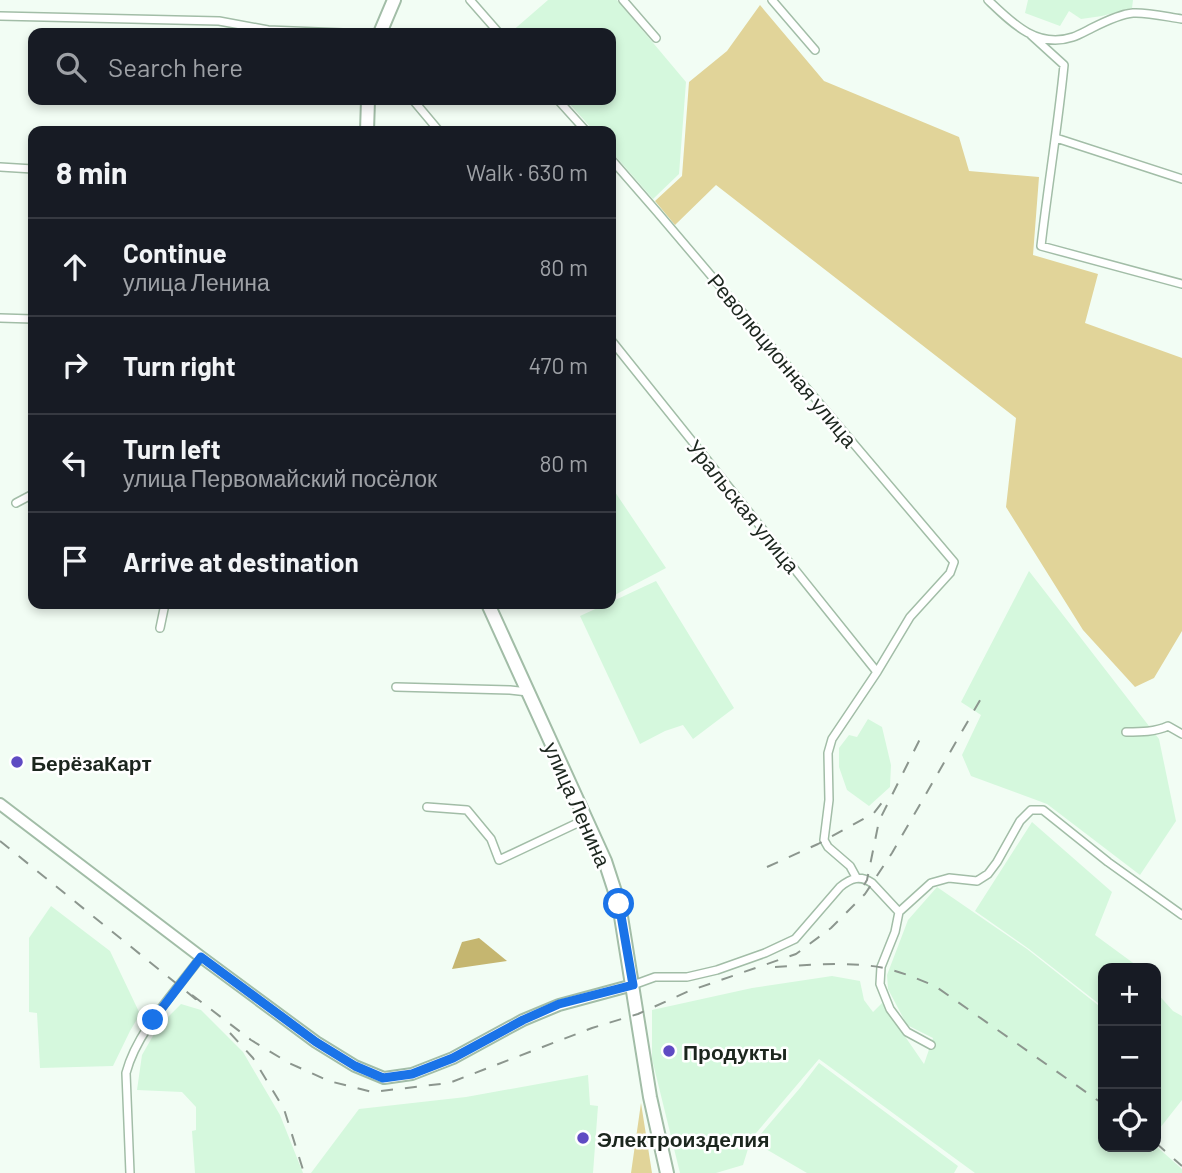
<!DOCTYPE html>
<html lang="en">
<head>
<meta charset="utf-8">
<style>
	:root { --surface:#171b24; --page:#20242c; --text:#f1f3f6; --muted:#9ea1a6; --line:#363941 }
	body { margin:0; font-family:Barlow,sans-serif; background:var(--page); color:var(--text) }
	.controls { position:absolute; right:21px; bottom:21px; display:grid; overflow:hidden; border-radius:14px; box-shadow:0 4px 10px #0003 }
	.controls button { width:63px; height:63px; display:grid; place-items:center; padding:0; border:0; border-bottom:2px solid var(--line); background:var(--surface); color:var(--text); font:35px sans-serif }
	.stop { position:absolute; width:21px; height:21px; margin:-16px; border:5px solid #1a73e8; border-radius:50%; background:#fff }
	.stop.end { background:#1a73e8; border-color:#fff; box-shadow:0 2px 7px #0008 }
	.list { margin:0; padding:0; list-style:none }
	h2 { display:flex; justify-content:space-between; align-items:center; height:91px; margin:0; padding:0 28px; font-size:30px }
	h2 small { font-size:23px; font-weight:400; color:var(--muted) }
	.list li { display:grid; grid-template-columns:46px 1fr auto; gap:21px; align-items:center; box-sizing:border-box; height:98px; padding:0 28px; border-top:2px solid var(--line) }
	.list b { display:block; font-size:26px; white-space:nowrap }
	.list p { margin:0; font-size:23px; white-space:nowrap; color:var(--muted) }
	.list em { font-size:23px; font-style:normal; color:var(--muted) }
	.icon { flex:none; width:38px; height:38px; fill:none; stroke:currentColor; stroke-width:2; stroke-linecap:round; stroke-linejoin:round }
	.map { position:relative; flex:none; width:1182px; height:1173px; overflow:hidden }
	.search { position:absolute; background:var(--surface); box-shadow:0 4px 10px #0003; left:28px; top:28px; width:588px; height:77px; display:flex; align-items:center; gap:18px; box-sizing:border-box; padding:0 24px; border-radius:14px; color:var(--muted); font-size:26px }
	.panel { position:absolute; background:var(--surface); box-shadow:0 4px 10px #0003; left:28px; top:126px; width:588px; height:483px; border-radius:14px }
	.map>svg:first-child { display:block }
	.built { fill:#d5f8dd }
	.green { fill:#e1d499 }
	.forest { fill:#c5b670 }
	.lines { fill:none; stroke-linecap:round; stroke-linejoin:round }
	.street-casing { stroke:#a2bda7; stroke-width:10 }
	.secondary-casing { stroke:#a2bda7; stroke-width:14 }
	.primary-casing { stroke:#a2bda7; stroke-width:16 }
	.street { stroke:#fff; stroke-width:7 }
	.secondary { stroke:#fff; stroke-width:10 }
	.primary { stroke:#fff; stroke-width:12 }
	.rail { stroke:#8c968e; stroke-width:2; stroke-dasharray:12 12; stroke-linecap:butt }
	.route { stroke:#1a73e8; stroke-width:9 }
	.poi-dot { fill:#5f4bc3; stroke:#fff; stroke-width:2.5 }
	.labels { text-anchor:middle; dominant-baseline:central; stroke-width:5; stroke-linejoin:round; paint-order:stroke }
	.street-label { font-size:21px; fill:#1c261e; stroke:#fff }
	.poi-label { font-size:21px; font-weight:bold; fill:#1c261e; stroke:#fff; text-anchor:start }
</style>
</head>
<body>
<div class="map">
<svg width="1182" height="1173" viewBox="0 0 1182 1173">
	<rect width="100%" height="100%" fill="#f2fdf4"/>
	<path class="built" d="M548 0H617L686 82 679 174 653 199 611 151V131H594L566 100H611V33H510Z
		M1028 0H1133L1132 8 1102 16 1081 19 1069 11 1060 26 1025 13Z
		M611 486 666 568 611 597Z
		M1029 571 1159 739 1176 821 1140 875 1047 804 971 776 962 755 981 715 961 702Z
		M656 581 734 708 693 739 683 725 665 731 640 744 580 616 606 604H611V602Z
		M868 719 882 727 891 765 890 787 869 806 847 790 839 767V748L849 735 857 737Z
		M1032 822 1112 892 1095 935 1140 968H1103V1007L1029 949 975 911Z
		M937 887 1027 949 1103 1009V1147L1156 1146 1182 1169V1173H975L819 1059 751 1139 743 1165 716 1173H680L652 1059V1010L752 988 832 976 860 981 864 1000 873 1012 882 1003 924 1064 933 1038 907 1025 888 989 887 975 908 920Z
		M51 906 110 951 140 1014 130 1031 113 1066 40 1068 37 1013 29 1012V938Z
		M1156 992 1173 1011 1182 1016V1100L1156 1133Z
		M181 1004 201 1010 243 1052 280 1115 303 1173H195L192 1131 196 1130V1107L182 1092 137 1090 142 1055 158 1027Z
		M819 1063 958 1166 954 1173H807L754 1142 800 1088Z
		M588 1075 590 1105 598 1106 593 1173H311L359 1109 466 1097Z"/>
	<path class="green" d="M760 5 824 81 959 137 969 171 1039 177 1033 255 1098 274 1085 323 1182 358V631L1154 678 1135 687 1083 630 1006 507 1016 418 716 185 675 225 655 201 682 176 689 82 727 51Z
		M641 1103 652 1173H631Z"/>
	<path class="forest" d="M479 938 507 961 452 969 462 942Z"/>
	<g class="lines">
		<defs>
			<path id="street" d="M470 0 499 33
				M623 0 656 38
				M772 0 815 50
				M988 0C1012 23 1037 49 1073 37 1079 35 1086 31 1092 28 1104 22 1120 14 1133 13 1146 12 1168 17 1182 19
				M0 16 219 21 268 30 343 33
				M1031 35 1064 65C1058 126 1048 185 1041 246L1182 284
				M413 100 439 131
				M558 100 586 131
				M1056 138 1182 179
				M611 159 658 213 954 562 950 573 910 617 877 672 832 739 828 753 829 800 824 840 828 847 850 866 856 877
				M0 167 33 169
				M0 318 33 319
				M611 340 877 672
				M16 503 33 494
				M160 628 165 604
				M396 687 510 690 528 692
				M1126 732C1141 732 1155 732 1168 726L1182 734
				M427 807 467 810 491 839 499 860 586 819
				M633 985 655 977H687L717 970 765 953 795 939 840 887C851 878 860 875 872 883L899 912
				M931 1045 907 1032 890 1009 880 984 881 967 895 932 899 912 931 883 949 878 977 881 988 874 997 862 1020 821 1031 810H1043L1108 862 1182 915
				M130 1173 126 1073C137 1031 175 992 201 957"/>
			<path id="secondary" d="M0 804 201 957 316 1042 355 1066 384 1078 412 1074 453 1058 523 1020 559 1005 633 985"/>
			<path id="primary" d="M380 33 394 0
				M367 131 368 100
				M488 604 605 861 619 904 650 1097 667 1173"/>
		</defs>
		<use href="#street" class="street-casing"/>
		<use href="#secondary" class="secondary-casing"/>
		<use href="#primary" class="primary-casing"/>
		<use href="#street" class="street"/>
		<use href="#secondary" class="secondary"/>
		<use href="#primary" class="primary"/>
		<path class="rail" d="M0 841 198 1001
			M767 867 818 844 874 813 884 800
			M864 885 867 880 879 821 924 731
			M775 967C811 965 849 961 884 968 902 972 918 979 935 986L1103 1104
			M192 995 251 1040 289 1063 329 1081 372 1092 449 1083 592 1028 638 1014 689 991 796 954 831 928 865 894 892 853 983 695
			M230 1033 253 1058 284 1109 304 1173
			M1156 1143 1182 1166"/>
	</g>
	<g class="lines">
		<path class="route" d="M153 1020 201 957 316 1042 355 1066 383 1078 412 1074 453 1058 523 1020 559 1004 633 985 619 904"/>
	</g>
	<g class="poi-dot">
		<circle cx="17" cy="762" r="7"/>
		<circle cx="669" cy="1051" r="7"/>
		<circle cx="583" cy="1138" r="7"/>
	</g>
	<g class="labels">
		<g class="street-label">
			<text transform="translate(783 360) rotate(50)">Революционная улица</text>
			<text transform="translate(744 506) rotate(51)">Уральская улица</text>
			<text transform="translate(578 804) rotate(66)">улица Ленина</text>
		</g>
		<g class="poi-label">
			<text x="31" y="762">БерёзаКарт</text>
			<text x="683" y="1051">Продукты</text>
			<text x="597" y="1138">Электроизделия</text>
		</g>
	</g>
</svg>
<div class="controls">
<button>+</button>
<button>−</button>
<button><svg class="icon" aria-label="locate" viewBox="0 0 24 24"><circle cx="12" cy="12" r="6"/><path d="M12 2v4M12 18v4M2 12h4M18 12h4"/></svg></button>
</div>
<div class="stop" style="left:619px;top:904px"></div>
<div class="stop end" style="left:153px;top:1020px"></div>
<div class="search"><svg class="icon" aria-label="search" viewBox="0 0 24 24"><circle cx="10" cy="10" r="6"/><path d="M15 15l6 6"/></svg>Search here</div>
<section class="panel">
<h2>8 min<small>Walk · 630 m</small></h2>
<ul class="list">
<li><svg class="icon" aria-label="ahead" viewBox="0 0 24 24"><path d="M12 20V5M6 11l6-6 6 6"/></svg><div><b>Continue</b><p>улица Ленина</p></div><em>80 m</em></li>
<li><svg class="icon" aria-label="right" viewBox="0 0 24 24"><path d="M7 20v-9h11M14 6l5 5-5 5"/></svg><div><b>Turn right</b></div><em>470 m</em></li>
<li><svg class="icon" aria-label="left" viewBox="0 0 24 24"><path d="M17 20v-9H6M10 6l-5 5 5 5"/></svg><div><b>Turn left</b><p>улица Первомайский посёлок</p></div><em>80 m</em></li>
<li><svg class="icon" aria-label="arrive" viewBox="0 0 24 24"><path d="M6 21V4h12l-3 4 3 4H6"/></svg><div><b>Arrive at destination</b></div></li>
</ul>
</section>
</div>
</body>
</html>
